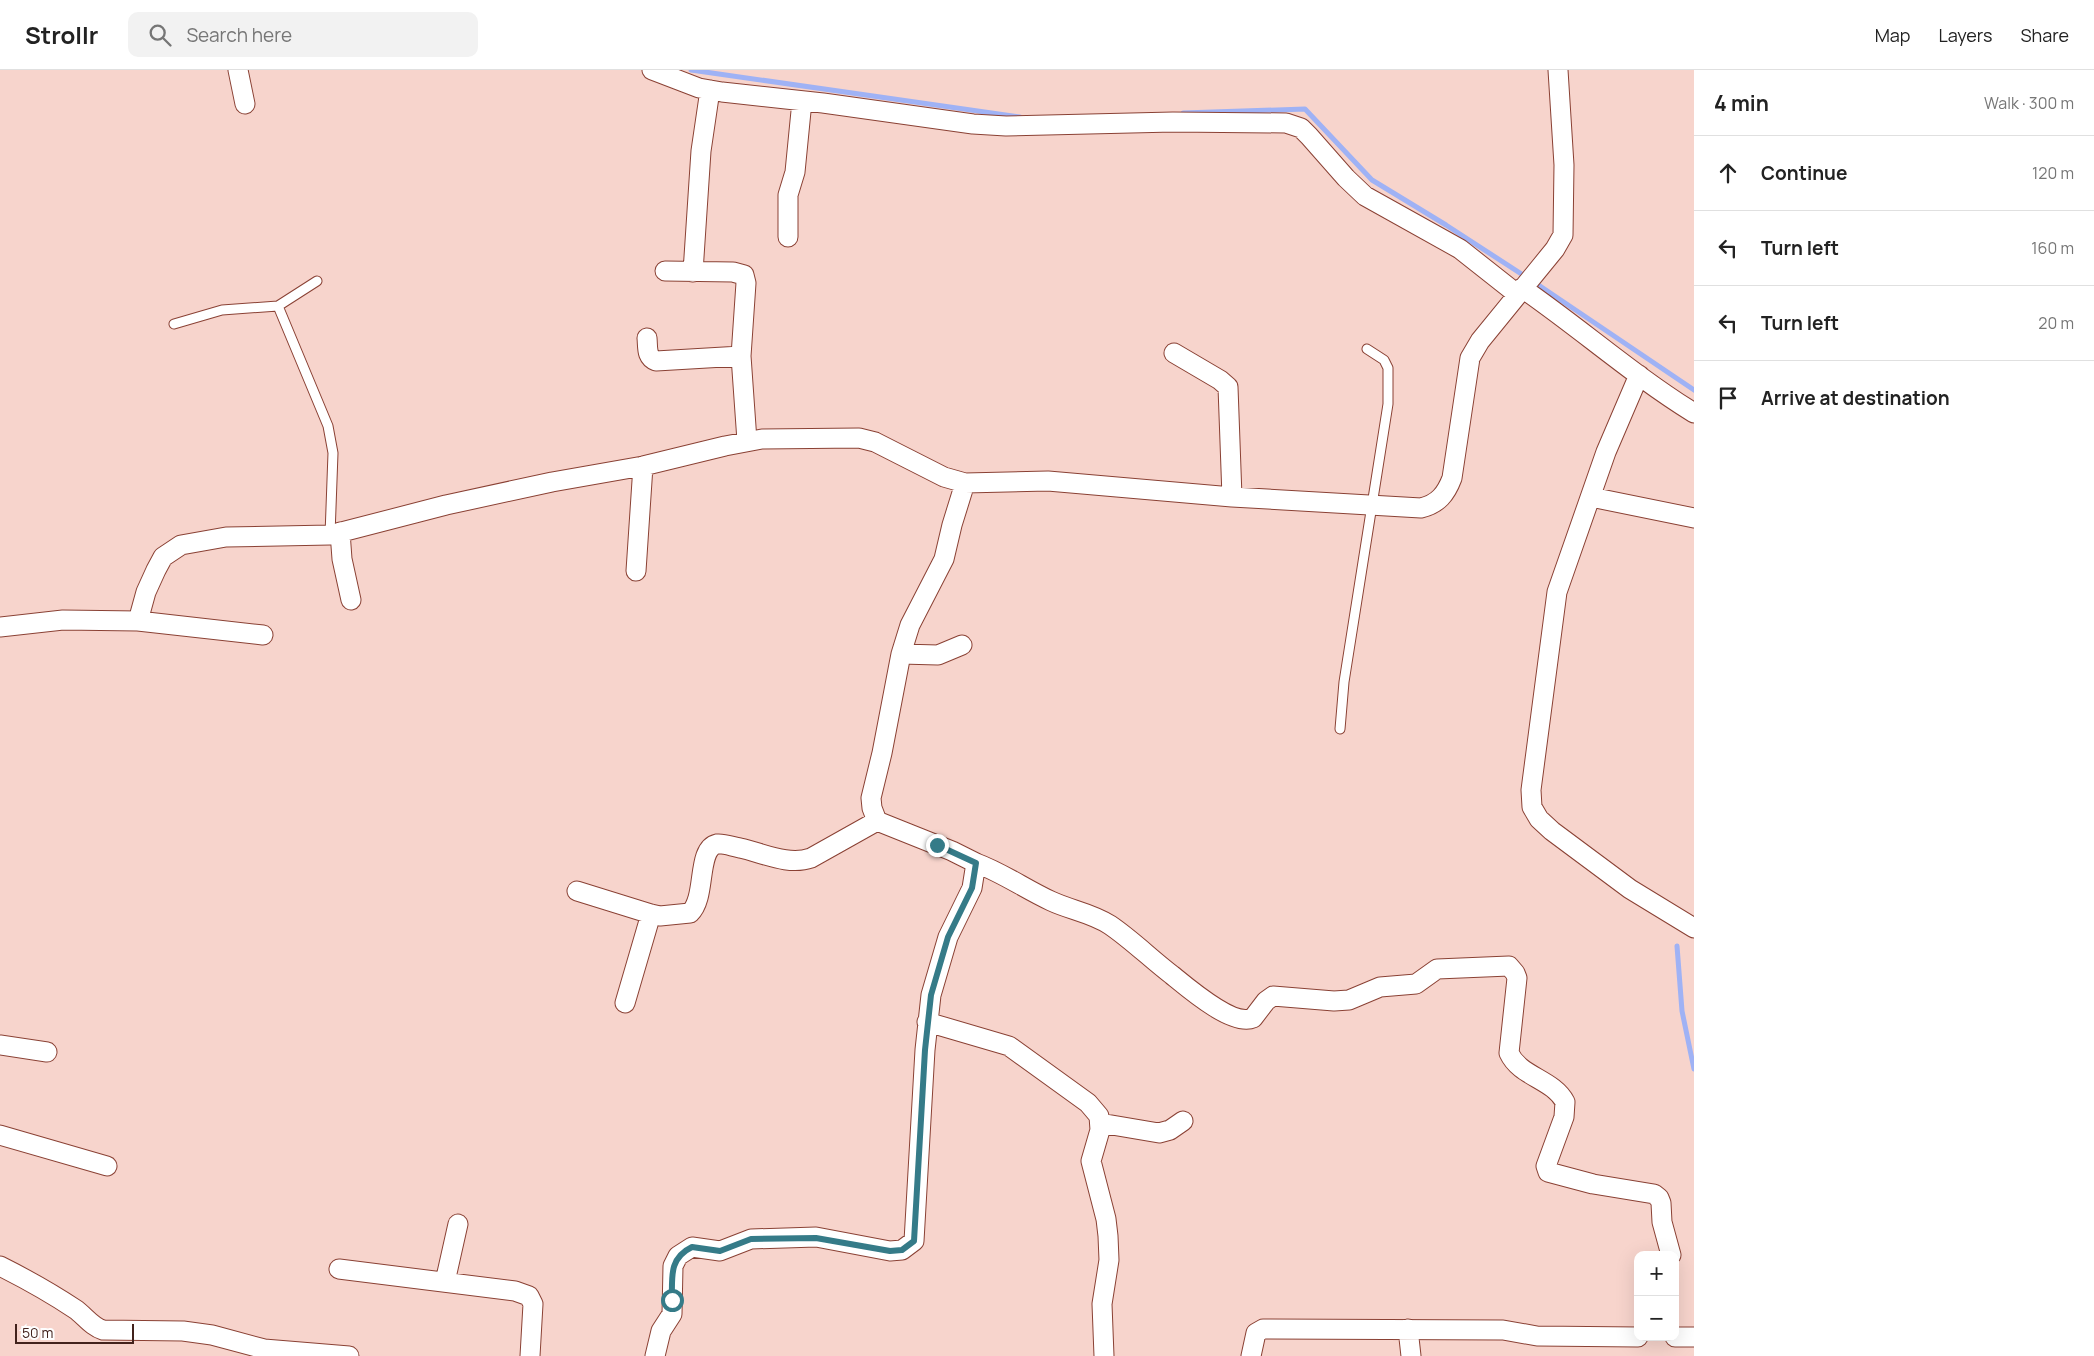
<!DOCTYPE html>
<html lang="en">
<head>
<meta charset="utf-8">
<style>
	:root { --surface:#fff; --page:#f2f2f2; --text:#222; --muted:#767676; --line:#e0e0e0 }
	body { margin:0; font-family:Manrope,sans-serif; background:var(--page); color:var(--text) }
	.controls { position:absolute; right:15px; bottom:15px; display:grid; overflow:hidden; border-radius:10px; box-shadow:0 5px 20px #0002 }
	.controls button { width:45px; height:45px; display:grid; place-items:center; padding:0; border:0; border-bottom:1px solid var(--line); background:var(--surface); color:var(--text); font:25px sans-serif }
	.scale { position:absolute; left:15px; bottom:12px; width:119px; box-sizing:border-box; padding-left:5px; border:2px solid #42221c; border-top:0; font-size:14px; line-height:18px; white-space:nowrap; color:#42221c; -webkit-text-stroke:4px #fefefe; paint-order:stroke }
	.stop { position:absolute; width:15px; height:15px; margin:-11px; border:4px solid #357b88; border-radius:50%; background:#fff }
	.stop.end { background:#357b88; border-color:#fff; box-shadow:0 1px 5px #0008 }
	.list { margin:0; padding:0; list-style:none }
	h2 { display:flex; justify-content:space-between; align-items:center; height:65px; margin:0; padding:0 20px; font-size:21px }
	h2 small { font-size:16px; font-weight:400; color:var(--muted) }
	.list li { display:grid; grid-template-columns:32px 1fr auto; gap:15px; align-items:center; box-sizing:border-box; height:75px; padding:0 20px; border-top:1px solid var(--line) }
	.list b { display:block; font-size:19px; white-space:nowrap }
	.list em { font-size:16px; font-style:normal; color:var(--muted) }
	.icon { flex:none; width:28px; height:28px; fill:none; stroke:currentColor; stroke-width:2; stroke-linecap:round; stroke-linejoin:round }
	.map { position:relative; flex:none; width:1694px; height:1286px; overflow:hidden }
	header { display:flex; align-items:center; gap:30px; box-sizing:border-box; height:70px; padding:0 25px; background:var(--surface); border-bottom:1px solid var(--line) }
	header strong { font-size:24px }
	nav { display:flex; gap:28px; margin-inline-start:auto; font-size:18px }
	.search { width:350px; height:45px; background:var(--page); display:flex; align-items:center; gap:12px; box-sizing:border-box; padding:0 18px; border-radius:10px; color:var(--muted); font-size:19px }
	main { display:flex }
	aside { flex:1; background:var(--surface) }
	.map>svg:first-child { display:block }
	.lines { fill:none; stroke-linecap:round; stroke-linejoin:round }
	.stream { stroke:#9fb2f5; stroke-width:5 }
	.service-casing { stroke:#8a4134; stroke-width:11 }
	.minor-casing { stroke:#8a4134; stroke-width:21 }
	.service { stroke:#fff; stroke-width:9 }
	.minor { stroke:#fff; stroke-width:19 }
	.route { stroke:#357b88; stroke-width:6 }
</style>
</head>
<body>
<header>
<strong>Strollr</strong>
<div class="search"><svg class="icon" aria-label="search" viewBox="0 0 24 24"><circle cx="10" cy="10" r="6"/><path d="M15 15l6 6"/></svg>Search here</div>
<nav><a>Map</a><a>Layers</a><a>Share</a></nav>
</header>
<main>
<div class="map">
<svg width="1694" height="1286" viewBox="0 0 1694 1286">
	<rect width="100%" height="100%" fill="#f7d4cc"/>
	<g class="lines">
		<path class="stream" d="M691 0 1020 47
			M1183 43 1305 39 1372 110 1446 155 1526 207
			M1534 212 1694 320
			M1677 876 1682 941 1694 999"/>
		<defs>
			<path id="service" d="M317 211 278 236 328 356 333 383 330 465
				M174 254 222 240 278 236
				M1340 659 1344 612 1388 334V298L1384 290 1367 279"/>
			<path id="minor" d="M238 0 245 34
				M652 0 699 18 722 22 823 33 973 54 1006 56 1173 52 1286 53 1301 58 1309 66 1346 108 1365 126 1460 179 1517 224
				M788 167V125L795 102 802 31
				M665 201 733 202 744 205 746 213 741 286 747 371
				M693 202 701 81 710 20
				M1522 218C1580 258 1634 306 1694 343
				M647 268C648 278 646 287 656 291L741 286
				M1174 283 1220 310 1228 317 1232 427
				M1639 305 1606 382 1557 522 1531 720 1532 737 1539 749 1552 761 1630 819 1694 858
				M1591 427 1694 448
				M340 462 342 489 351 530
				M636 501 643 396
				M138 551 263 565
				M0 557 63 550 138 551 146 522 156 500 163 487 181 475 226 467 330 465 446 435 552 412 643 396 725 376 762 369 859 368 875 372 944 407 965 413 1048 411 1232 427 1421 438C1438 434 1446 424 1452 408L1470 288 1480 271 1555 179 1563 165 1564 95 1558 0
				M901 584 938 585 962 575
				M976 793C1003 803 1025 819 1051 831 1070 840 1092 843 1110 855 1132 870 1151 889 1172 905 1188 918 1233 957 1253 948L1266 931 1273 926 1334 931 1349 930 1380 917 1416 914 1437 899 1509 896 1515 903 1517 908 1509 983C1520 1007 1553 1009 1565 1032L1564 1047 1546 1096 1548 1102 1593 1114 1654 1124 1659 1128 1661 1133 1662 1152 1671 1185
				M577 821 651 844 660 846 690 843C707 827 696 779 717 774 724 773 733 777 740 778 763 783 788 796 811 788L877 751
				M625 933 651 844
				M927 952 1009 976 1088 1033 1099 1046 1100 1060 1091 1091 1106 1149 1108 1166 1109 1190 1102 1234 1104 1286
				M0 975 47 982
				M1100 1053 1159 1063 1170 1060 1183 1051
				M0 1065 107 1096
				M0 1196C26 1209 51 1223 75 1239 84 1245 92 1257 103 1260L183 1261 212 1265 264 1279 349 1286
				M339 1199 515 1221 529 1226 533 1234 530 1286
				M445 1212 458 1154
				M1408 1259 1411 1286
				M1675 1267H1694
				M655 1286 661 1261 672 1244 673 1196 678 1186 692 1177 720 1181 751 1169 816 1167 890 1181 902 1180 914 1171 925 980 931 925 948 867 972 818 976 793 952 781 877 751 872 738 871 728 882 683 901 584 910 555 944 489 952 455 965 413
				M1251 1286 1256 1263 1263 1259 1503 1260 1537 1266 1638 1267"/>
		</defs>
		<use href="#service" class="service-casing"/>
		<use href="#minor" class="minor-casing"/>
		<use href="#service" class="service"/>
		<use href="#minor" class="minor"/>
	</g>
	<g class="lines">
		<path class="route" d="M672 1230C672 1207 669 1188 692 1177L720 1181 751 1169 816 1168 890 1181 902 1180 914 1171 925 980 931 925 948 867 972 818 976 793 937 775"/>
	</g>
</svg>
<div class="controls">
<button>+</button>
<button>−</button>
</div>
<div class="scale">50 m</div>
<div class="stop" style="left:672px;top:1230px"></div>
<div class="stop end" style="left:937px;top:775px"></div>
</div>
<aside>
<h2>4 min<small>Walk · 300 m</small></h2>
<ul class="list">
<li><svg class="icon" aria-label="ahead" viewBox="0 0 24 24"><path d="M12 20V5M6 11l6-6 6 6"/></svg><div><b>Continue</b></div><em>120 m</em></li>
<li><svg class="icon" aria-label="left" viewBox="0 0 24 24"><path d="M17 20v-9H6M10 6l-5 5 5 5"/></svg><div><b>Turn left</b></div><em>160 m</em></li>
<li><svg class="icon" aria-label="left" viewBox="0 0 24 24"><path d="M17 20v-9H6M10 6l-5 5 5 5"/></svg><div><b>Turn left</b></div><em>20 m</em></li>
<li><svg class="icon" aria-label="arrive" viewBox="0 0 24 24"><path d="M6 21V4h12l-3 4 3 4H6"/></svg><div><b>Arrive at destination</b></div></li>
</ul>
</aside>
</main>
</body>
</html>
